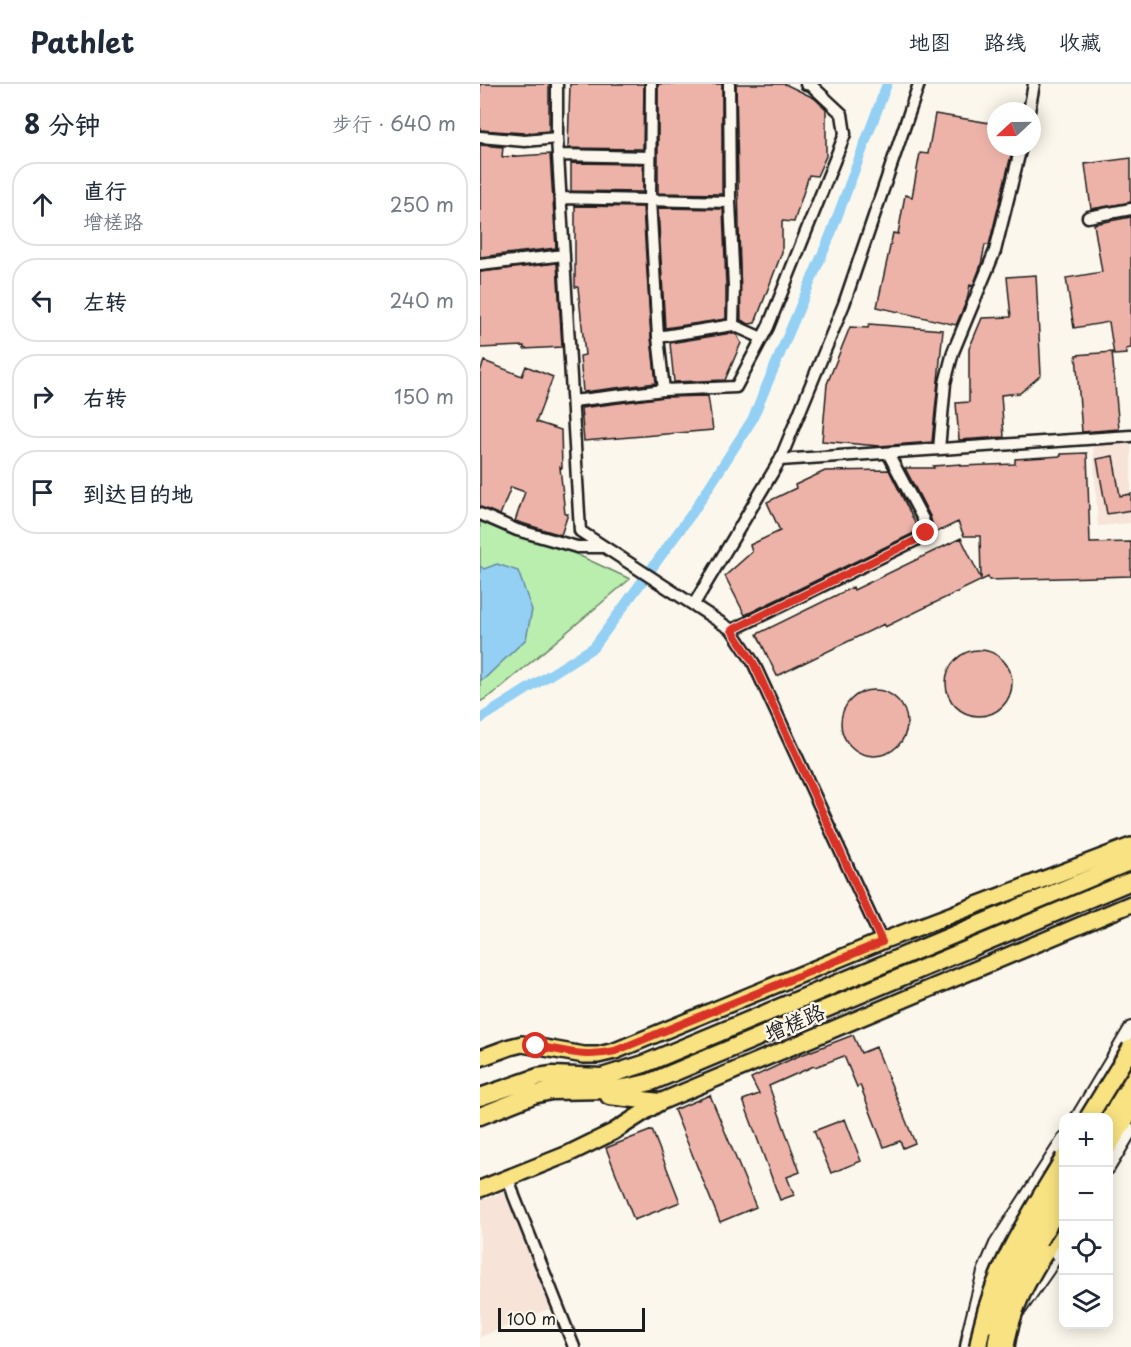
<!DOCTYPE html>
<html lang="zh">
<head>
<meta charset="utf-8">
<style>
	:root { --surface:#fff; --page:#f6f6f7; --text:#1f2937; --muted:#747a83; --line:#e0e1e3 }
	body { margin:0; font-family:"Playpen Sans","LXGW WenKai TC",sans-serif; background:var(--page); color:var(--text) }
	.controls { position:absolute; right:18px; bottom:18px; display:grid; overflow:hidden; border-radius:12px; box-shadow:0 3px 15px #0003 }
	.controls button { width:54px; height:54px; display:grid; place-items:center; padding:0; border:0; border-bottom:2px solid var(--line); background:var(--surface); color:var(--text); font:30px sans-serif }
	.compass { position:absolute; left:507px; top:18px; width:54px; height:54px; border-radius:50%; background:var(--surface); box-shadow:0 3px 15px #0003; rotate:248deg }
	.scale { position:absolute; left:18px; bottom:15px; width:147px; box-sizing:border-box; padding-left:6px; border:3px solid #1c1c1c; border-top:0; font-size:16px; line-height:21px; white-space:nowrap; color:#1c1c1c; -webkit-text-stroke:4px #fbf7ec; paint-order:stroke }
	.stop { position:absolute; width:18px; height:18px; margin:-14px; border:4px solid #d93025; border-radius:50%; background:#fff }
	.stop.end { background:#d93025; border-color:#fff; box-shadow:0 2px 6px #0008 }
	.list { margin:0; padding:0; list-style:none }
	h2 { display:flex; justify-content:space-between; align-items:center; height:78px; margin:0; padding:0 24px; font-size:26px }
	h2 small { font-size:20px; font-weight:400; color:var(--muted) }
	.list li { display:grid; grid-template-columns:39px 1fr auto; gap:18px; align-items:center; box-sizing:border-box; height:84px; margin:0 12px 12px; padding:0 12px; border:2px solid var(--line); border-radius:24px }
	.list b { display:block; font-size:22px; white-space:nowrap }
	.list p { margin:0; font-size:20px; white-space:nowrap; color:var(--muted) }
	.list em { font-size:20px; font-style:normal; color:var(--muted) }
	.icon { flex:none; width:33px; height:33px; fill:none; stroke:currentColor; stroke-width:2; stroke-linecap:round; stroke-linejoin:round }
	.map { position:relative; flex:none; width:651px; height:1263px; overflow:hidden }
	header { display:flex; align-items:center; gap:36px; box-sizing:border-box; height:84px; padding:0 30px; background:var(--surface); border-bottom:2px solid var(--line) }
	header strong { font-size:28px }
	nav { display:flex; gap:33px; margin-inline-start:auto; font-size:21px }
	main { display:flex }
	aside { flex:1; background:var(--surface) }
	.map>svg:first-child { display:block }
	.built { fill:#f7e3d8 }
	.green { fill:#b9eeaf; stroke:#6a8566; stroke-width:1.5 }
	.water { fill:#93d0f4; stroke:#63889e; stroke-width:1.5 }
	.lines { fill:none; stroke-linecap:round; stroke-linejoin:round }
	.canal { stroke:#93d0f4; stroke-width:10 }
	.building { fill:#edb3a9; stroke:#1c1c1c; stroke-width:1.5 }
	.minor-casing { stroke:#1c1c1c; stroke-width:15 }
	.tertiary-casing { stroke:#1c1c1c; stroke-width:16 }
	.primary-casing { stroke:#1c1c1c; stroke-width:20 }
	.trunk-casing { stroke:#1c1c1c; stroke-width:21 }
	.minor { stroke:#fbf7ec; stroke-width:10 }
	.tertiary { stroke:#fbf7ec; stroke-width:12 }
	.primary { stroke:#f8e281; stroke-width:15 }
	.trunk { stroke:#f8e281; stroke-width:16 }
	.primary-bridge-casing { stroke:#1c1c1c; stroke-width:20; stroke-linecap:butt }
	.trunk-bridge-casing { stroke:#1c1c1c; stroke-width:21; stroke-linecap:butt }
	.primary-bridge { stroke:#f8e281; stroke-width:15 }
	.trunk-bridge { stroke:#f8e281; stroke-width:16 }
	.route { stroke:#d93025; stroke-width:8 }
	.labels { text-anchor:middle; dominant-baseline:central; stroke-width:5; stroke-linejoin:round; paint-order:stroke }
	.street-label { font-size:21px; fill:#1c1c1c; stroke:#fbf7ec }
</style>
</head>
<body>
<header>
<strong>Pathlet</strong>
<nav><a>地图</a><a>路线</a><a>收藏</a></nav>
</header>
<main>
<aside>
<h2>8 分钟<small>步行 · 640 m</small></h2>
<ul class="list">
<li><svg class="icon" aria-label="ahead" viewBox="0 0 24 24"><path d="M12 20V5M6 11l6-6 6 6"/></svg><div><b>直行</b><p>增槎路</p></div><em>250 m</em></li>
<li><svg class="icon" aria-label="left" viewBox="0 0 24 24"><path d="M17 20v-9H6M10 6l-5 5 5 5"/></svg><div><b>左转</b></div><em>240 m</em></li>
<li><svg class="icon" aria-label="right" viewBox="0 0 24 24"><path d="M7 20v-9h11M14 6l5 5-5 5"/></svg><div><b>右转</b></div><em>150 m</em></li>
<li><svg class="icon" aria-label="arrive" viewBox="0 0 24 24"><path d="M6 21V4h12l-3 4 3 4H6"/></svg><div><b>到达目的地</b></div></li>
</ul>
</aside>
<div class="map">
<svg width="651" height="1263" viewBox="0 0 651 1263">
	<rect width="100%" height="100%" fill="#fbf7ec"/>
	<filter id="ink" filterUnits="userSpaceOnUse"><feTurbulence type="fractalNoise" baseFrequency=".0167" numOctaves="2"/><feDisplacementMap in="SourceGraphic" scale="12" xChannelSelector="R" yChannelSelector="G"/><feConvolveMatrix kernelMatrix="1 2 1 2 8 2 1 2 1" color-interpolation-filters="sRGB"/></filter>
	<g filter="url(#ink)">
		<path class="built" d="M651 357V439L618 442 613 360Z
			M24 1108 71 1224 0 1253V1117Z"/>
		<path class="green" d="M0 426 150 495 13 610 0 618Z"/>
		<path class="water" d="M17 480 38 487 52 526 46 555 4 595 0 596V482L4 485Z"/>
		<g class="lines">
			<path class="canal" d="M0 635 114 563 213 428 272 336 350 152 407 0"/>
		</g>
		<path class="building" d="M0 0H69V47L45 49 0 46Z
			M90 0H164L163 65 88 64Z
			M178 0H242V110L178 109Z
			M256 0H305L334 14 346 25V72L337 92 329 91 314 138 302 137V168L275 239 269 240 261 236Z
			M455 30 516 40V63H533L509 161H505L501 181 493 202 490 201 487 216 476 241 397 223 413 149 418 150 425 111 432 113 440 69 448 70Z
			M0 61 23 63 22 73 70 70 76 164 0 173Z
			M651 74V118L611 125 605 80Z
			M91 79 163 80V108L91 107Z
			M95 122 163 123 171 254 176 299 103 308 100 272 105 271 98 203H95Z
			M178 124 243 125 246 202V235L185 244Z
			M651 133V264L646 265 647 270 634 271 629 238 594 244 586 194 622 188 614 140Z
			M77 179 82 263 44 265V262L0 264V188Z
			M556 191 561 291 540 309 521 311 524 353 479 356 476 319 489 318V265L502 234 531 233 527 193Z
			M389 240 463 246 452 358 399 362 342 357 347 300 370 243 388 244Z
			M252 249 257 251 261 259 245 296 194 298 190 259Z
			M632 268 639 345 602 348 596 271Z
			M4 277 42 292 46 282 73 293 56 338 81 346 82 384 80 383 85 430H88L81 451 35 437 45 408 31 403 20 431 0 423V288Z
			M228 312 233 346 104 357 101 324 185 313Z
			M607 369 610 459 651 458V492L509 496 508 493 405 543 404 540 297 592 277 550 373 503 374 506 481 454 501 495 500 452H484L478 438 453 450V442L450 432 425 384H454L453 382 481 380V382L535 380V375L581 372V370Z
			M633 372 640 412 651 410V426L627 430 617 375Z
			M409 386 438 445 432 450 265 531 245 492 272 468 270 461 300 447 287 418 316 404 315 401 345 387Z
			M466 599a33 33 0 1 1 66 0a33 33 0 1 1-66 0Z
			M361 639a33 33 0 1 1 66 0a33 33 0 1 1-66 0Z
			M373 951 381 969 396 963 435 1059 423 1064 420 1057 404 1063 380 1001 377 1003 364 972 335 983 334 982 289 1002 320 1088 307 1093 314 1111 300 1116 263 1016 279 1010 271 994 316 973Z
			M230 1011 276 1123 240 1138 194 1026Z
			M365 1035 381 1077 351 1089 334 1047Z
			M172 1046 200 1118 154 1136 126 1064Z"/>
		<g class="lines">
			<defs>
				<path id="minor" d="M77 0V54L100 447 252 546 273 578 402 857
					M171 0 170 116 178 253 184 306
					M549 27 554 0
					M0 53 45 57 77 54
					M78 71 170 73
					M81 114 250 118 249 0
					M608 133 651 125
					M0 181 84 171
					M253 241 282 254
					M178 253 253 241 254 202 250 118
					M93 317 184 306 256 303 288 243 365 50 362 30 331 1 326 0
					M459 365 465 299 473 268 515 167 541 63
					M300 376 651 352
					M0 430 37 446 97 463H124
					M214 520 300 376 364 220 439 0
					M252 546 436 456 445 449 446 444 443 435 408 369
					M28 1093 34 1112 94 1263
					M486 1263 489 1247"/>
				<path id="tertiary" d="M597 1034 651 944
					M628 1084 651 1046
					M540 1225 568 1185 584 1158
					M524 1242C512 1251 504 1251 489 1247L504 1188 516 1160 584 1055"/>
				<path id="primary" d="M0 974 30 963 42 960 104 971H118L135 967 402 857 651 762
					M621 1034 651 986
					M628 1064 651 1027
					M0 1105 88 1070 133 1048 180 1018 651 820
					M565 1169 584 1138"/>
				<path id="trunk" d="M129 1012 180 1018
					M0 1013 58 993 72 991 122 993 164 980 651 777
					M0 1032 53 1011 71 1007 129 1006 150 1003 171 998 651 797
					M628 1043 651 1006"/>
			</defs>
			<use href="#minor" class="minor-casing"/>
			<use href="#tertiary" class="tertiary-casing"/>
			<use href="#primary" class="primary-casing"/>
			<use href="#trunk" class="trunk-casing"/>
			<use href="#minor" class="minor"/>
			<use href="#tertiary" class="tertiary"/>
			<use href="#primary" class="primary"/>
			<use href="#trunk" class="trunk"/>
			<defs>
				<path id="primary-bridge" d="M511 1240 532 1184 584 1096
					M526 1263C531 1228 546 1199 565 1169"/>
				<path id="trunk-bridge" d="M608 1034 651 964
					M498 1263C509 1191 547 1136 584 1074
					M516 1263C523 1208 555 1162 584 1116"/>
			</defs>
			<use href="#primary-bridge" class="primary-bridge-casing"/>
			<use href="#trunk-bridge" class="trunk-bridge-casing"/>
			<use href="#primary-bridge" class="primary-bridge"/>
			<use href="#trunk-bridge" class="trunk-bridge"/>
		</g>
	</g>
	<g class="lines" filter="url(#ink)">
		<path class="route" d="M56 962C85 967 106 974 135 967L402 858 273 578 252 546 436 456 446 449"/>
	</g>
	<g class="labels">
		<g class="street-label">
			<text transform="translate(314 937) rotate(-23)">增槎路</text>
		</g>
	</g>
</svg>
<div class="controls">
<button>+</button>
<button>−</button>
<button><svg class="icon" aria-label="locate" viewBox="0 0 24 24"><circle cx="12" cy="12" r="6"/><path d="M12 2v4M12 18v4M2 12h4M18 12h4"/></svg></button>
<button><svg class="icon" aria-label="layers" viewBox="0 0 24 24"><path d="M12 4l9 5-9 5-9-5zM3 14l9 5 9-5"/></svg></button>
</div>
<svg class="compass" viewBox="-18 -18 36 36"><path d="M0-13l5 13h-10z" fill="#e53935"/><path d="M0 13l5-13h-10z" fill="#747a83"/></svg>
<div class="scale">100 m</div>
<div class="stop" style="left:56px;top:962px"></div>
<div class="stop end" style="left:446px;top:449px"></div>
</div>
</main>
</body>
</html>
